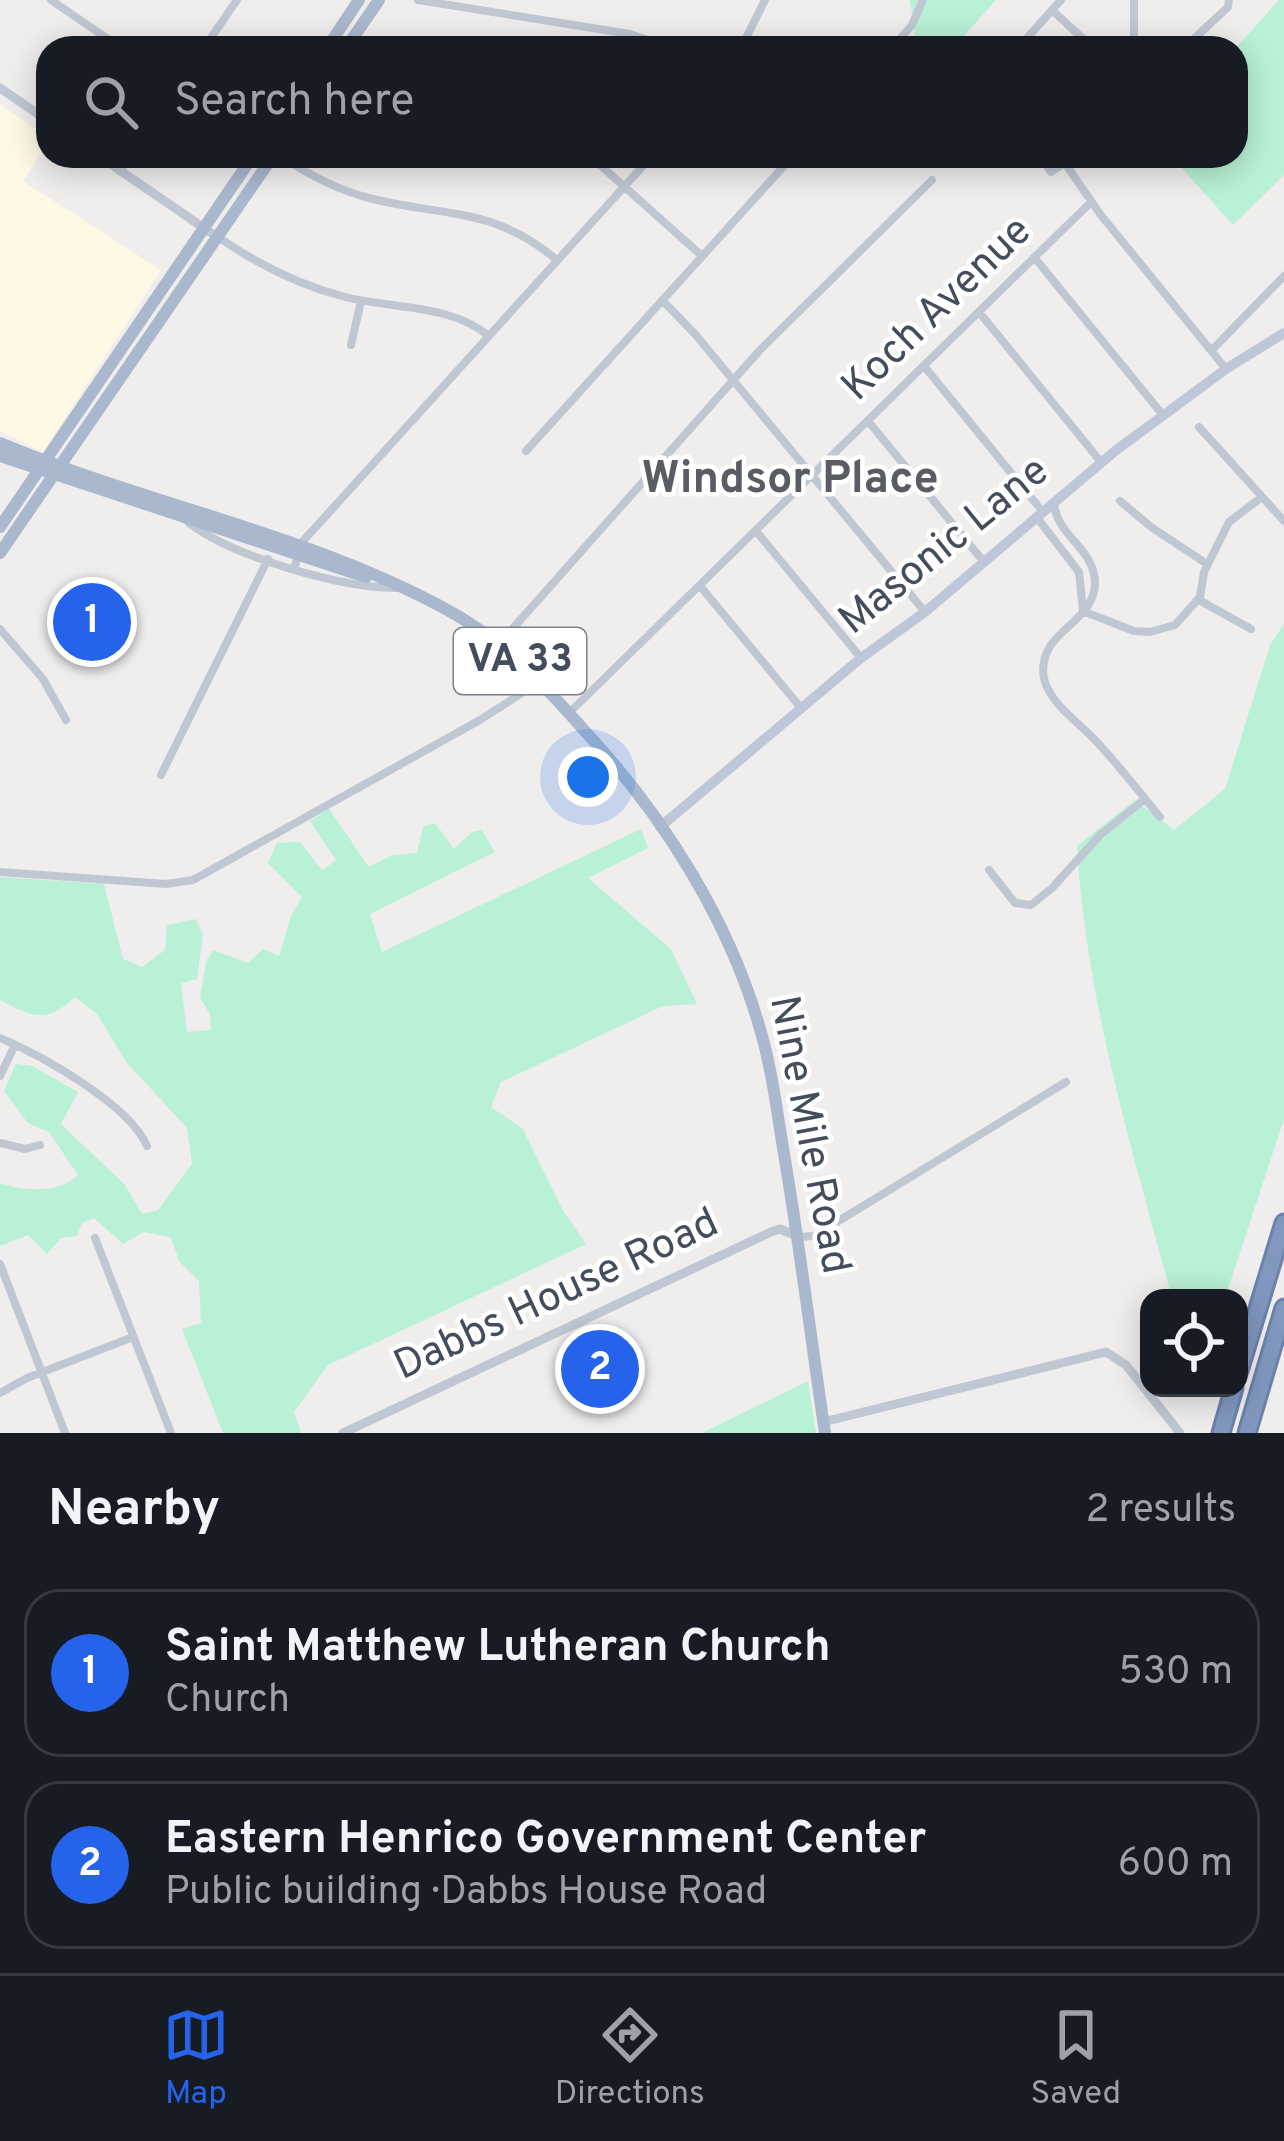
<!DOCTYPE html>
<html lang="en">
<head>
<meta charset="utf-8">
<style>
	:root { --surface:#171b24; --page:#242831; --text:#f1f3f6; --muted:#9ea1a6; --line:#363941; --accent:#2563eb }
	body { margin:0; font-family:Overpass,sans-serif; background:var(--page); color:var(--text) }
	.controls { position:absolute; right:36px; bottom:36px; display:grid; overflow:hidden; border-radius:24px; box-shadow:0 6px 30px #0003 }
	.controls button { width:108px; height:108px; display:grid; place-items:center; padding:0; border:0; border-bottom:3px solid var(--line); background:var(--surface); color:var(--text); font:60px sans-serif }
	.you { position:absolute; left:588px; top:777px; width:42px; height:42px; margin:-30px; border:9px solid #fff; border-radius:50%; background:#1a73e8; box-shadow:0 0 0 18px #1a73e833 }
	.badge { display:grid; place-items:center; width:78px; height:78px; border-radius:50%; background:var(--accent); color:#fff; font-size:39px; font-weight:700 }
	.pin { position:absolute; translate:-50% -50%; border:6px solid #fff; box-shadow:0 3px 12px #0006 }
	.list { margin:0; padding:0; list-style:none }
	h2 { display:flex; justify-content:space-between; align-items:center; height:156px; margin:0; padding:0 48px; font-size:51px }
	h2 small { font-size:39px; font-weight:400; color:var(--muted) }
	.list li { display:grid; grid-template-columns:78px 1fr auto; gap:36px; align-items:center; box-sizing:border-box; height:168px; margin:0 24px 24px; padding:0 24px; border:3px solid var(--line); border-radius:36px }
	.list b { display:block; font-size:45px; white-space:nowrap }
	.list p { margin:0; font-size:39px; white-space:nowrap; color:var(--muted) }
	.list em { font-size:39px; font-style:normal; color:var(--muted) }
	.icon { flex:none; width:66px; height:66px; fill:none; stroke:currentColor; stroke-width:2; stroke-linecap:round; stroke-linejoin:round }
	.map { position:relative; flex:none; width:1284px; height:1433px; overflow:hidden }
	.search { position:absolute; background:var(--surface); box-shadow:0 6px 30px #0003; left:36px; right:36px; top:36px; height:132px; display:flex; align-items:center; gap:30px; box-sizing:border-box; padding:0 42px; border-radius:36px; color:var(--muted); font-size:45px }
	.sheet { height:540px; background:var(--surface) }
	nav { display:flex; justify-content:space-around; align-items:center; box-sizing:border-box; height:168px; border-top:3px solid var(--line); background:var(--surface); font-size:33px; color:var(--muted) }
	nav a { display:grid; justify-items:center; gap:6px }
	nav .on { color:var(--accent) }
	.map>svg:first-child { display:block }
	.commercial { fill:#fdf9e4 }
	.green { fill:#b8f1d5 }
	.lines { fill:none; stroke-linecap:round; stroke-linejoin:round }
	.motorway-casing { stroke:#6d82ab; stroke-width:21 }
	.minor { stroke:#bfc7d3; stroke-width:8 }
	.tertiary { stroke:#bfc7d3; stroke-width:9 }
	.secondary { stroke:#bec7d7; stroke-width:10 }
	.primary { stroke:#aab8ce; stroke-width:12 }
	.motorway { stroke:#8197bf; stroke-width:15 }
	.labels { text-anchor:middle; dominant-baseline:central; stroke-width:9; stroke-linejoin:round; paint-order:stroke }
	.shield { fill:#fff; stroke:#7c828c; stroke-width:3 }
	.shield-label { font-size:39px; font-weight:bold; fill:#444d5b }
	.street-label { font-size:42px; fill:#444d5b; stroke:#fff }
	.neighbourhood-label { font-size:45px; font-weight:bold; fill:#595c62; stroke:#fff }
</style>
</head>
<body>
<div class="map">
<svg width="1284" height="1433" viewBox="0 0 1284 1433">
	<rect width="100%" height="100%" fill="#f0eded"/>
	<path class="commercial" d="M0 104 48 138V144L23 181 161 270 43 452 0 431Z"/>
	<path class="green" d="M910 0H996L953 48H928L915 35Z
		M1279 0H1284V175L1233 225 1171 156H1236V48Z
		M1284 624V1119L1225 1298H1172C1132 1149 1086 1001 1077 846L1135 800 1174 830 1225 789 1270 645Z
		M329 809 369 867 393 855 417 853 423 827 435 823 454 849 472 832 482 830 495 852 370 914 382 952 641 829 648 848 588 878 671 949 697 1004 663 1006 501 1082 491 1107 523 1129 562 1209 586 1244 328 1365 294 1412 301 1433H223L182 1329 201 1323 199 1281 179 1261 171 1237 143 1232 123 1244 94 1218 82 1223 77 1236 61 1238 47 1254 28 1235 0 1246V1183C23 1191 60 1194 78 1175L49 1132 28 1123 4 1091 16 1064 32 1066 78 1092 61 1124 125 1185 142 1214 158 1210 192 1164 187 1128 127 1063 97 1014 75 997C47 1024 32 1017 0 1000V877L104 884 123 959 142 967 165 950 167 925 196 919 203 935 197 979 181 983 187 1032 211 1030 210 1014 200 998 206 962 213 950 248 963 263 949 279 956 291 916 302 897 268 863 277 843 300 842 322 870 336 860 310 821Z
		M808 1381 816 1433H702Z"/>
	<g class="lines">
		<defs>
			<path id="motorway" d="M1239 1371 1284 1223
				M1221 1433 1234 1388
				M1247 1433 1284 1308"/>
		</defs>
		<use href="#motorway" class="motorway-casing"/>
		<path class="minor" d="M51 0 121 48
			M418 0 630 34 672 48
			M1052 10 1093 48
			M902 36 916 48
			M204 48 237 0
			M741 48 765 0
			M892 48 912 25 923 0
			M1018 48 1061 0
			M1134 48V0
			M1184 48 1228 7 1229 0
			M280 156C309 175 339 191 373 199 447 217 494 207 557 260
			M590 156 702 256
			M1040 156 1051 172 1075 156
			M1060 156 1100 214 1226 369
			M120 171 131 156
			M218 237C257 264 299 285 345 297 393 309 450 304 489 336
			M1034 257 1162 414
			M662 300 695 334 925 612
			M979 312 1101 462
			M351 345 361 301
			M1212 350 1284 276
			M924 366 1043 512
			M868 421 984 562
			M1199 427 1284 521
			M526 451 793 156
			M1120 501 1151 527 1207 564
			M1054 504C1057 536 1095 549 1095 583 1095 610 1069 623 1054 641 1044 653 1040 670 1046 685 1056 708 1078 722 1095 740 1118 764 1139 792 1160 817
			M1038 519 1079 572 1083 610
			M189 523C234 557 338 587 395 588
			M756 531 861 658
			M294 568 304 540 652 156
			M700 586 801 708
			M1199 600 1251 629
			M1085 612 1134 631 1150 632 1175 625 1200 597 1204 572 1229 522 1262 497
			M0 629 43 679 66 720
			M499 644 760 350 932 180
			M569 713 1091 202
			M161 775 268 559
			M989 870 1015 903 1031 905 1052 888 1100 835 1145 799
			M0 872 166 884 193 880 480 720 539 682
			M0 1038C42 1056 129 1104 147 1146
			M0 1076 15 1045
			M0 1143 25 1149 40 1145
			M799 1237 814 1236 1066 1082
			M95 1238 171 1433
			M0 1264 65 1433
			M0 1393 27 1378 133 1337"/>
		<path class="tertiary" d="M0 88 48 121
			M99 156 217 237
			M823 1422 1106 1352 1126 1365 1180 1433
			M343 1433 771 1232 780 1229 799 1237"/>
		<path class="secondary" d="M660 827 861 658 925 612 1115 451 1226 369 1284 333"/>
		<path class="primary" d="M327 48 359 0
			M346 48 379 0
			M0 443C148 505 310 534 451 612 509 644 549 691 592 739 666 820 730 923 760 1029 772 1069 777 1112 784 1154 800 1247 811 1340 825 1433
			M0 456 366 577
			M0 527 253 156
			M0 553 273 156"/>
		<use href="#motorway" class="motorway"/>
	</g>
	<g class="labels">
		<rect class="shield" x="454" y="628" width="132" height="66" rx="9"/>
		<g class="shield-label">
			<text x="520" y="661">VA 33</text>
		</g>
		<g class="street-label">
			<text transform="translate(938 310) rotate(-44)">Koch Avenue</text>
			<text transform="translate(945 547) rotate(-39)">Masonic Lane</text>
			<text transform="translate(808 1135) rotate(79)">Nine Mile Road</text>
			<text transform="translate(557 1296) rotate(-25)">Dabbs House Road</text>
		</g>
		<g class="neighbourhood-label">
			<text x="790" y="480">Windsor Place</text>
		</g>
	</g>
</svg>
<div class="controls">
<button><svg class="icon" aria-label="locate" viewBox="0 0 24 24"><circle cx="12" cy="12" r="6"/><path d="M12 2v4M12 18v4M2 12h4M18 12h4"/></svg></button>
</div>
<div class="you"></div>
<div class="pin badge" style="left:92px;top:622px">1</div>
<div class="pin badge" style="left:600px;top:1369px">2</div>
<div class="search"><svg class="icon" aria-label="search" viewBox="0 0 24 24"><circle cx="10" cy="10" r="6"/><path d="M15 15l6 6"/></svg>Search here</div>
</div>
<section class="sheet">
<h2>Nearby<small>2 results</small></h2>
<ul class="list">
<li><span class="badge">1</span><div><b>Saint Matthew Lutheran Church</b><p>Church</p></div><em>530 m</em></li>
<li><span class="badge">2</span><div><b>Eastern Henrico Government Center</b><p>Public building · Dabbs House Road</p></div><em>600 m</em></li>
</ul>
</section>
<nav>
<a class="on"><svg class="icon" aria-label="map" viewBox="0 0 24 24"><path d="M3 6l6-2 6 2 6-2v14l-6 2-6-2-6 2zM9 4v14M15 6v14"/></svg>Map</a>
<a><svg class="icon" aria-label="directions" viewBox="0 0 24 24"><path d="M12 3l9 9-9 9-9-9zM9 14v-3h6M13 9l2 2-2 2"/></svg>Directions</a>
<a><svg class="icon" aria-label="saved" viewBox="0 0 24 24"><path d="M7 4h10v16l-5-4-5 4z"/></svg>Saved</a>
</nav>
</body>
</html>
